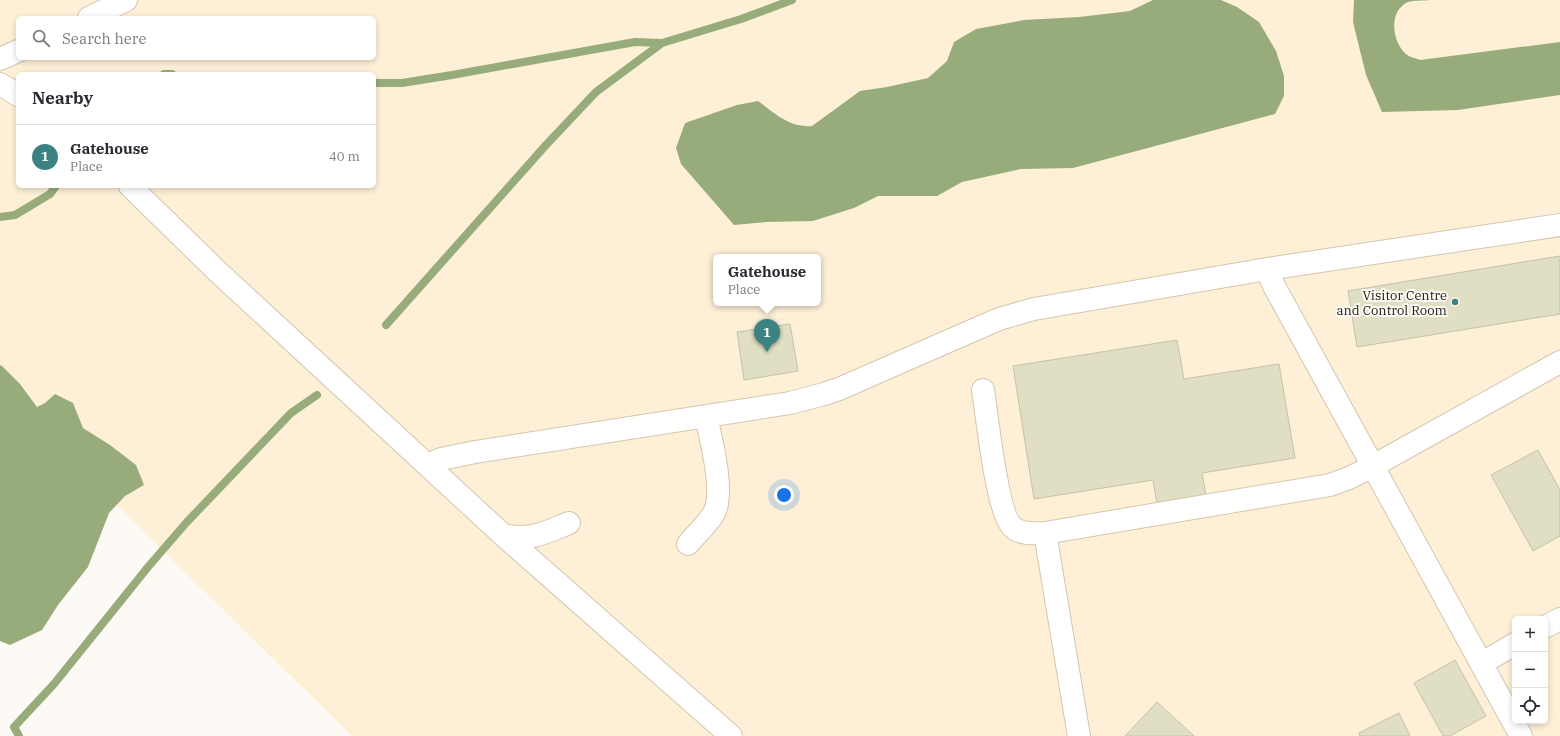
<!DOCTYPE html>
<html lang="en">
<head>
<meta charset="utf-8">
<style>
	:root { --surface:#fff; --page:#f7f7f7; --text:#2b2b33; --muted:#7c7c81; --line:#e1e1e2; --accent:#3b8382 }
	body { margin:0; font-family:"IBM Plex Serif",serif; background:var(--page); color:var(--text) }
	.controls { position:absolute; right:12px; bottom:12px; display:grid; overflow:hidden; border-radius:6px; box-shadow:0 2px 6px #0003 }
	.controls button { width:36px; height:36px; display:grid; place-items:center; padding:0; border:0; border-bottom:1px solid var(--line); background:var(--surface); color:var(--text); font:20px sans-serif }
	.you { position:absolute; left:784px; top:495px; width:14px; height:14px; margin:-10px; border:3px solid #fff; border-radius:50%; background:#1a73e8; box-shadow:0 0 0 6px #1a73e833 }
	.badge { display:grid; place-items:center; width:26px; height:26px; border-radius:50%; background:var(--accent); color:#fff; font-size:13px; font-weight:700 }
	.pin { position:absolute; translate:-50% -33px; filter:drop-shadow(0 1px 2px #0008) }
	.pin::after { content:''; position:absolute; top:21px; width:14px; height:12px; background:inherit; clip-path:polygon(0 0,100% 0,50% 100%) }
	.popup { position:absolute; left:713px; top:254px; width:108px; height:52px; box-sizing:border-box; display:grid; place-content:center; border-radius:6px; background:var(--surface); filter:drop-shadow(0 1px 3px #0005); font-size:13px; white-space:nowrap; color:var(--muted) }
	.popup b { font-size:15px; color:var(--text) }
	.popup::after { content:''; position:absolute; left:50%; top:100%; margin-left:-8px; border:8px solid transparent; border-top-color:var(--surface) }
	.list { margin:0; padding:0; list-style:none }
	h2 { display:flex; justify-content:space-between; align-items:center; height:52px; margin:0; padding:0 16px; font-size:17px }
	h2 small { font-size:13px; font-weight:400; color:var(--muted) }
	.list li { display:grid; grid-template-columns:26px 1fr auto; gap:12px; align-items:center; box-sizing:border-box; height:64px; padding:0 16px; border-top:1px solid var(--line) }
	.list b { display:block; font-size:15px; white-space:nowrap }
	.list p { margin:0; font-size:13px; white-space:nowrap; color:var(--muted) }
	.list em { font-size:13px; font-style:normal; color:var(--muted) }
	.icon { flex:none; width:22px; height:22px; fill:none; stroke:currentColor; stroke-width:2; stroke-linecap:round; stroke-linejoin:round }
	.map { position:relative; flex:none; width:1560px; height:736px; overflow:hidden }
	.search { position:absolute; background:var(--surface); box-shadow:0 2px 6px #0003; left:16px; top:16px; width:360px; height:44px; display:flex; align-items:center; gap:10px; box-sizing:border-box; padding:0 14px; border-radius:6px; color:var(--muted); font-size:15px }
	.panel { position:absolute; background:var(--surface); box-shadow:0 2px 6px #0003; left:16px; top:72px; width:360px; height:116px; border-radius:6px }
	.map>svg:first-child { display:block }
	.built { fill:#fef0d7; fill-rule:evenodd }
	.water { fill:#97ac7a }
	.lines { fill:none; stroke-linecap:round; stroke-linejoin:round }
	.stream { stroke:#97ac7a; stroke-width:8 }
	.building { fill:#e0dec3; stroke:#c4c2a8 }
	.minor-casing { stroke:#d4c6af; stroke-width:24 }
	.minor { stroke:#fff; stroke-width:22 }
	.poi-dot { fill:#3b8382; stroke:#fdfaf5; stroke-width:1.5 }
	.labels { text-anchor:middle; dominant-baseline:central; stroke-width:4; stroke-linejoin:round; paint-order:stroke }
	.poi-label { font-size:13px; fill:#1e1910; stroke:#fdfaf5; text-anchor:end }
</style>
</head>
<body>
<div class="map">
<svg width="1560" height="736" viewBox="0 0 1560 736">
	<rect width="100%" height="100%" fill="#fdfaf5"/>
	<path class="built" d="M0 0H1560V736H352L0 391ZM18 18H374V58H18ZM18 74H374V186H18ZM716 257H818V303H716ZM1515 619H1545V721H1515Z"/>
	<path class="water" d="M1153 0H1221L1237 7 1259 22 1276 51 1284 76V96L1275 114 1073 168 1021 169 962 182 937 196H878L854 208 813 221 766 222 734 225 681 164 676 148 685 123 737 105 758 101C774 113 790 128 812 126L860 91 887 87 928 78 947 61 954 42 976 29 1024 20 1079 17 1130 11Z
		M1354 0H1430C1423 1 1414 0 1408 2 1388 11 1392 42 1406 54 1409 57 1416 58 1420 60L1560 42V95L1458 110 1382 112 1366 75 1353 22Z
		M1 365 20 384 37 407 45 403 55 394 73 403 83 428 110 445 136 465 144 485 125 496 109 513 88 567 58 605 42 630 10 645 0 641V366Z"/>
	<g class="lines">
		<path class="stream" d="M164 74H172
			M374 83H402L452 75 635 42 662 43
			M0 217 15 215 50 194 56 186
			M386 325 546 145 596 92 662 43 741 19 792 0
			M19 736 14 727 54 684 148 567 186 523 291 413 317 395"/>
	</g>
	<path class="building" d="M1560 256V314L1357 347 1348 291Z
		M790 324 798 371 744 380 737 332Z
		M1177 340 1184 379 1279 364 1295 458 1202 473 1206 496 1157 504 1153 480 1034 499 1013 366Z
		M1538 450 1560 490V536L1533 551 1491 475Z
		M1455 660 1486 716 1450 736H1443L1414 683Z
		M1157 702 1194 736H1125Z
		M1399 713 1410 736H1360L1359 733Z"/>
	<g class="lines">
		<defs>
			<path id="minor" d="M89 18 126 0
				M0 59 18 51
				M0 84 18 95
				M130 186 217 271 503 535C531 541 544 533 569 523
				M1267 269 1274 286 1521 736
				M983 390C987 414 997 519 1015 529 1025 535 1035 533 1045 533L1330 485 1349 478 1373 466 1560 362
				M427 465 441 459 475 452 790 403 824 394 839 389 999 319 1034 309 1267 269 1560 225
				M1045 533 1079 736
				M503 535 731 736
				M688 544C696 534 708 524 714 513 725 492 711 440 706 416
				M1545 627 1560 619
				M1482 663 1515 644"/>
		</defs>
		<use href="#minor" class="minor-casing"/>
		<use href="#minor" class="minor"/>
	</g>
	<circle class="poi-dot" cx="1455" cy="302" r="4"/>
	<g class="labels">
		<g class="poi-label">
			<text x="1447" y="295">Visitor Centre<tspan x="1447" dy="15">and Control Room</tspan></text>
		</g>
	</g>
</svg>
<div class="controls">
<button>+</button>
<button>−</button>
<button><svg class="icon" aria-label="locate" viewBox="0 0 24 24"><circle cx="12" cy="12" r="6"/><path d="M12 2v4M12 18v4M2 12h4M18 12h4"/></svg></button>
</div>
<div class="you"></div>
<div class="pin badge" style="left:767px;top:352px">1</div>
<div class="popup"><b>Gatehouse</b>Place</div>
<div class="search"><svg class="icon" aria-label="search" viewBox="0 0 24 24"><circle cx="10" cy="10" r="6"/><path d="M15 15l6 6"/></svg>Search here</div>
<section class="panel">
<h2>Nearby<small></small></h2>
<ul class="list">
<li><span class="badge">1</span><div><b>Gatehouse</b><p>Place</p></div><em>40 m</em></li>
</ul>
</section>
</div>
</body>
</html>
